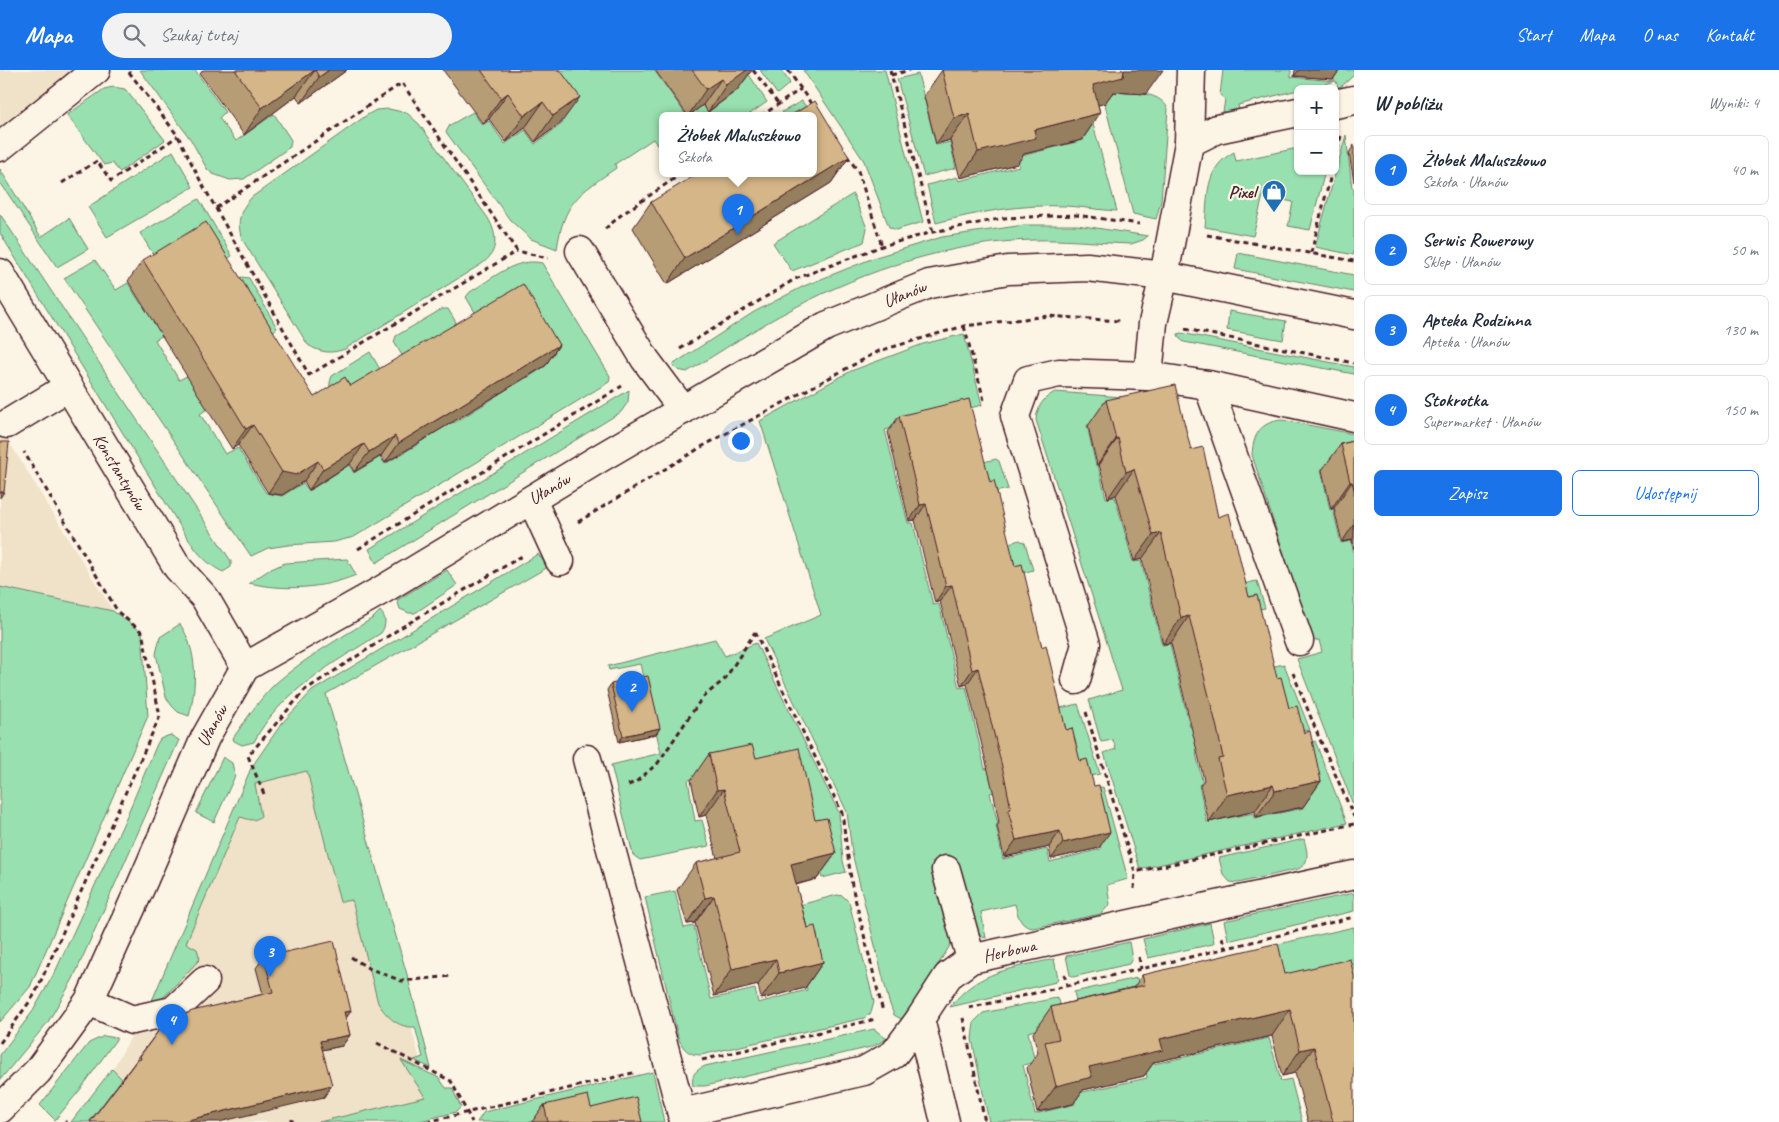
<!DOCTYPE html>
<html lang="pl">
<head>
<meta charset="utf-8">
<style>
	:root { --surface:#fff; --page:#f2f2f3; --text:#1f2937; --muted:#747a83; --line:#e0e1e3; --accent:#1a73e8 }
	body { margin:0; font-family:Caveat,sans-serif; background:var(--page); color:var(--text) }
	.controls { position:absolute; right:15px; top:15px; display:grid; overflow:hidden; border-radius:8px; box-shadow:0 1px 4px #0004 }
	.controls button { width:45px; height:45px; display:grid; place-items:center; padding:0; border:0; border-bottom:1px solid var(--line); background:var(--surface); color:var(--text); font:25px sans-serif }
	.you { position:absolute; left:740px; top:370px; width:18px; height:18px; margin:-12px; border:4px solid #fff; border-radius:50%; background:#1a73e8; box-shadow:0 0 0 8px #1a73e833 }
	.badge { display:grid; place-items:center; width:32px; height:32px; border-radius:50%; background:var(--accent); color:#fff; font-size:16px; font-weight:700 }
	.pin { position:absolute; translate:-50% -41px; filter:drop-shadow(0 1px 2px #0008) }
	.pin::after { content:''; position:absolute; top:26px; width:18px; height:15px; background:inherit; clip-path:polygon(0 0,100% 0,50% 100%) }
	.popup { position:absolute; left:659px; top:42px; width:158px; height:65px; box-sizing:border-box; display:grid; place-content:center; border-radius:8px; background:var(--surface); filter:drop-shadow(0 1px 4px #0005); font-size:16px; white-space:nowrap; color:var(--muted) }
	.popup b { font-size:19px; color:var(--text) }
	.popup::after { content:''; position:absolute; left:50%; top:100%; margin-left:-10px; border:10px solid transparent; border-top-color:var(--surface) }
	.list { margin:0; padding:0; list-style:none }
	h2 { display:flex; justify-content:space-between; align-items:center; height:65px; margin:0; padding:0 20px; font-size:21px }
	h2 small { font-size:16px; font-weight:400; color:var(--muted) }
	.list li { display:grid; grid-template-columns:32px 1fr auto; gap:15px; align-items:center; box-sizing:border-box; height:70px; margin:0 10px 10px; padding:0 10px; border:1px solid var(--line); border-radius:8px }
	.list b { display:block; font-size:19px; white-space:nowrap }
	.list p { margin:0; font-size:16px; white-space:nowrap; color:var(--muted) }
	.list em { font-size:16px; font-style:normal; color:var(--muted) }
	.actions { display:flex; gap:10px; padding:15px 20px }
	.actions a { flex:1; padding:11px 0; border:1px solid var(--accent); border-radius:8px; text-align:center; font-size:18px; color:var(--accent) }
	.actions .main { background:var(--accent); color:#fff }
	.icon { flex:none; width:28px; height:28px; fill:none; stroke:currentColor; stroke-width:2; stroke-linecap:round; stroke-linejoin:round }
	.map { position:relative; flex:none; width:1354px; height:1052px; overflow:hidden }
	header { display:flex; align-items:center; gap:30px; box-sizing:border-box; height:70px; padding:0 25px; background:var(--accent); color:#fff }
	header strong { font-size:24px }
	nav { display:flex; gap:28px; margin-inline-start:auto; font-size:18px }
	.search { width:350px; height:45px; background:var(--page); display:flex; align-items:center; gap:12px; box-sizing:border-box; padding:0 18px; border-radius:28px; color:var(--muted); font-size:19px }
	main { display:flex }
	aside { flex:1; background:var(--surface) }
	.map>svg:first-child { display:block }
	.built { fill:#f0e2c9 }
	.green { fill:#98e0af; stroke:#71806d }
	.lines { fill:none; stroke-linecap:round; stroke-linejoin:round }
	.minor-casing { stroke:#4a1f2b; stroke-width:31 }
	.path { stroke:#4a1f2b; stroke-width:3; stroke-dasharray:5 4; stroke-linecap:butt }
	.minor { stroke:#fcf5e5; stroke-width:28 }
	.wall { fill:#b79d75; stroke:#4a1f2b }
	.shaded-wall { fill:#957f5f; stroke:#4a1f2b }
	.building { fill:#d5b688; stroke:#4a1f2b }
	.labels { text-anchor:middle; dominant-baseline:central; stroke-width:4.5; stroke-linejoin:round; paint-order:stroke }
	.poi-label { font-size:18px; font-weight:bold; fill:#4a1f2b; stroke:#fcf5e5; text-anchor:end }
	.street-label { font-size:18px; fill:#4a1f2b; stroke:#fcf5e5 }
</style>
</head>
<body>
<header>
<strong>Mapa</strong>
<div class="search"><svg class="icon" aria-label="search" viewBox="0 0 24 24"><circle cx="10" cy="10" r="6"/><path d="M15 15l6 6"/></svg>Szukaj tutaj</div>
<nav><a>Start</a><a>Mapa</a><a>O nas</a><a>Kontakt</a></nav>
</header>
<main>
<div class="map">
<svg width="1354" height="1052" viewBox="0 0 1354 1052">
	<rect width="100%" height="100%" fill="#fcf5e5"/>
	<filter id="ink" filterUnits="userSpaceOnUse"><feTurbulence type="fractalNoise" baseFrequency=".02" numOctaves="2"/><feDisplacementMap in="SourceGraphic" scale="10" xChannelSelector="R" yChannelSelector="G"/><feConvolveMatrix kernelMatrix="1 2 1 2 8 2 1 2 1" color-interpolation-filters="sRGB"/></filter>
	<g filter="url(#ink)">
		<path class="built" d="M0 0H83L0 57Z
			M0 357 113 541 0 517Z
			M339 684 430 1028 328 1052H71L112 1000 152 930 252 703Z"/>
		<path class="green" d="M140 0H195L225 42 219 48 236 71 274 44 291 70 290 77 244 109 230 110 213 104 207 99 191 70Z
			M524 0H654L687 46H663V82L653 69 615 94 616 98C579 124 564 131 557 179L531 169 510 150 446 62 450 55 473 42 482 55 489 51 505 74 525 60 535 74 563 53Z
			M760 0H781L790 13 777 24Z
			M803 0H885L923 152 896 160 889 157 864 91Z
			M1223 0H1291V7L1334 11 1335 0H1354V5L1342 16 1338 17 1336 11 1305 19H1298V20L1238 35 1240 44 1223 42 1225 29 1220 25Z
			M748 3 767 32 747 46H688L703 35 708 42 738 20 734 13Z
			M918 4 936 75 950 72 956 98 924 106 897 9Z
			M113 17 125 19 165 70 120 102 112 93 104 95 67 45 104 19Z
			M1107 22C1126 23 1159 19 1168 39L1161 131 1156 149 1133 144 1105 35 1106 34Z
			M802 31 812 46H785L782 42Z
			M389 39 407 43 419 54 488 148C497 164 499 181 483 193L345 279C331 284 321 283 308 275L242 169C236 152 240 139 252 127L367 45 376 40Z
			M1089 40 1117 141C1100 140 1083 137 1066 136 1022 134 978 142 936 153L927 115 957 107 959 111 1019 96 1017 87 1084 70 1077 43Z
			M1346 65 1352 118H1354V185L1315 177Z
			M1298 78V101H1325L1310 160 1288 156 1293 132 1263 126 1253 166 1205 157C1208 127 1204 98 1234 82L1236 91Z
			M173 81 193 117 107 167 88 137Z
			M0 99 41 167 69 148 88 179 57 197 0 112Z
			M853 124 867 158 864 172 792 201 773 173Z
			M199 129 232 186 210 199 153 184 140 163Z
			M0 144 231 491V497L223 502C204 493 194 478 183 461L0 163Z
			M1024 155H1077L1148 166 1143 170 1131 174C1099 173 1066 169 1033 170 951 172 866 200 794 238 757 257 722 281 687 302L678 300 672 295 754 242 804 216 876 187 942 167Z
			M1238 183 1354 205V222L1235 199Z
			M95 190 116 220 128 213 141 234 149 229 168 262 155 270 179 310 193 303 213 335 200 344 225 384 238 378 266 423 282 426 303 413 309 421 349 395 354 403 380 387 385 394 420 373 415 365 449 345 454 353 494 328 489 320 522 301 527 308 547 295 543 289 479 249 466 227 470 222C492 209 515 187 542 193L610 306 609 312 354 467 334 472 288 475 268 478 251 486 64 208Z
			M242 207 249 208 277 258 274 261 256 273 223 219Z
			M442 239H448L460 259 406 292 394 272 396 266Z
			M1229 241 1286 251 1283 270 1227 260Z
			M1181 263 1354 297V304L1184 272 1179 268 1178 264Z
			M964 264 982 335 885 360 908 453H913L933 535 939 534 959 618 966 617 985 699 990 698 995 722 990 723 998 754 996 755 1003 789 1047 779 1050 792 1101 779 1089 729 1081 721 1103 717 1128 809 1107 815 1110 834 1101 844 1033 858C1020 857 1018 846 1015 834L981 842 986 868 979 866 970 858 952 863 951 874 903 950 894 945 889 932 852 783 847 742 764 569 821 545 760 351 851 301 923 274Z
			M370 282 384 306 337 333C331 324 327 318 332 306Z
			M629 320 628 332 621 342 376 493 369 479Z
			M1055 322 1178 331 1179 334 1087 355 1096 396 1098 395 1106 428 1115 427 1133 492 1141 491 1162 575 1170 574 1190 657 1194 656 1200 682 1196 684 1203 714 1199 715 1207 752 1254 743 1255 748 1304 738 1293 686 1285 679 1315 671 1347 753 1140 799 1104 683 1116 679 1113 670 1101 672 1089 630 1122 620 1036 350C1037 337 1043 328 1055 322Z
			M1282 350 1354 364V391L1321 399 1330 440 1333 439 1341 473 1351 471 1354 484V737L1297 589 1322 582 1319 570 1312 571 1252 385C1253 365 1260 352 1282 350Z
			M996 389 999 391 1008 419 969 428 962 397Z
			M1020 470 1025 473 1033 500 994 511 987 479Z
			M538 484 548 497 326 624 408 908 431 998 414 990 423 987 415 957C398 958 387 947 378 933L352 830 340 832 307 701 255 714 261 746C253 753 249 749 240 747L186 873 197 879 200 889 165 926 160 930 151 933 251 698 282 653 312 621Z
			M347 489 356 505C322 519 285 521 249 513L269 500 285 493Z
			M447 500 457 515 415 543H409L400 539 397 530Z
			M1257 511 1265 538 1220 548 1214 520Z
			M0 517 113 541 142 562 148 646 30 917 0 952Z
			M380 541C387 548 386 556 381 563 336 592 279 622 254 672L242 675 234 671 233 668C246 650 259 629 276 613 305 588 340 568 373 548Z
			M180 554C198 581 197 616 189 646L178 642 172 636 166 627 156 584 160 567Z
			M715 569 725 586 756 573 839 743 843 791 846 802 822 808 811 769 736 696 688 710 695 751 702 750 709 776 640 790 633 785 611 695 661 683 640 594 609 600 608 596Z
			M1284 594 1310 660 1281 665 1242 603Z
			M1078 634 1100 704 1079 708 1038 643Z
			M170 665 179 670 73 909 48 952 0 1010V985L33 941 56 900 125 750 157 674 160 669Z
			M223 687 232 693 235 706 214 752 196 743Z
			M1304 769C1307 781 1311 793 1298 799L1238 813 1230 812 1223 804 1219 788Z
			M675 821 684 858 694 856 711 929 755 919 758 933 807 920 798 879 781 840 837 825 843 826 849 832 874 932 871 943 864 948 701 985C688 985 683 979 678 967L645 827Z
			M1354 823V841L1232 870 1228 869 1224 851Z
			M1210 853 1214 872 1213 874 1148 888 1143 869Z
			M1354 857V973L1273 923 1234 884Z
			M1129 872 1132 889 1129 894 1073 907 1070 905 1066 886Z
			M1054 889 1058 908 1056 912 950 937C977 901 1013 898 1054 889Z
			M1137 908 1140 924 1080 948 1074 922Z
			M1056 928 1059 930 1064 952 1028 962 1035 992 1023 995 1035 1044 1075 1034 1074 1024 1147 1008 1145 996 1269 968 1281 1011 1291 1009 1302 1052H989L972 969 974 952 983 943Z
			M874 959 887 969 871 977 705 1016H693C691 1004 695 1001 705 996Z
			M104 966 117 968 80 1020 55 1050 40 1035 89 973Z
			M401 990 439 1008 446 1018H452L461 1037 456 1042 416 1052H319L425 1027Z
			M112 999 122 1009 89 1052H71Z
			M653 1002 664 1052H477L484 1042Z"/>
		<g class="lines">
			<defs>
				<g id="minor">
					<path d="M1191 0 1189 73 1164 206 1153 253 1148 306 1208 315 1354 347"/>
					<path d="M1335 34 1354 30"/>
					<path d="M1189 73 1217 59 1298 42"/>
					<path d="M0 77 96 0"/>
					<path d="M580 181 645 289 683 340"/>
					<path id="s1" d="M0 203 178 498 205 528 245 597"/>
					<path d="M1208 315 1299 571"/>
					<path d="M7 354 68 317"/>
					<path d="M532 430 560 491"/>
					<path d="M1076 610 1086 574 1015 346 1028 310 1059 303 1148 306"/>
					<path d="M587 689 684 1052"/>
					<path d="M946 800 971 889"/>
					<path d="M89 931 132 950 173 941 205 911"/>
					<path d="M920 949 945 1052"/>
					<path id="s2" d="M0 1039 38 1001 89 931 141 816 205 668 245 597 382 520 600 388 826 256 929 214 1008 200 1087 197 1164 206 1354 245"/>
					<path id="s3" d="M682 1043 864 1001 894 984 920 949 948 906 971 889 1354 805"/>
				</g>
			</defs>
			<use href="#minor" class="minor-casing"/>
			<path class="path" d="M753 0 779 35
				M788 0 812 35
				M890 0 933 162
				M129 2 178 66 200 110 309 305 517 181
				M891 5 910 0
				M761 46 801 19
				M847 86 858 101 882 176
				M1335 88 1341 66
				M62 113 97 91 111 111 178 66
				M216 138 402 13 517 181 548 188
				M605 159 621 145 681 104
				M1207 165 1354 191
				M1311 183 1332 101
				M964 256 984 330
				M1185 259 1354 293
				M680 279 795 209 882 176 933 162 1004 148 1076 145 1139 154
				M578 452 703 376 879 281 964 256 1048 246 1120 251
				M358 479 622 316
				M755 562 842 743 852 816 883 942
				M1293 603 1318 665 1354 747
				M1086 642 1135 802 1354 754
				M628 715 636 712 658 693 702 628 725 609 755 562
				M264 724 248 686 305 620 402 557 522 486
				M1134 819 1135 802
				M1222 867 1225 879
				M351 887 368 898 402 911 453 906
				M1139 887 1141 899
				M1064 904 1067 915
				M969 938 1141 899 1354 847
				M963 948 985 1052
				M0 973 35 924 160 646 142 562 118 542 24 382
				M377 973 451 1011 472 1052
				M702 990 876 949
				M292 1049V1052
				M65 1051 66 1052
				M427 1052 637 1002"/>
			<use href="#minor" class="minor"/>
		</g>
		<path class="wall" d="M203 0H347L301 33 296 26 244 65 200 4Z
			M443 0H560L561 53 535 72 525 58 506 72 489 49 483 54Z
			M655 0H752L738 19 708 42 703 35 688 46Z
			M942 0 1146 24 1113 22 1105 33 1098 35 1100 43 1082 70 1024 84 1017 94 960 108 950 70 936 74 924 26Z
			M1295 0H1340L1333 9 1294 6Z
			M1354 75V112L1349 83Z
			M849 87 831 113 667 214 633 158 651 132Z
			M143 190 314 327 350 316 559 275 545 296 385 393 381 386 354 402 350 394 309 420 304 411 282 425 268 423 238 375 232 379 128 211Z
			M1106 330 1191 380 1249 527 1277 608 1289 638 1304 663 1321 711 1303 737 1256 747 1255 741 1209 752 1200 715 1204 710 1198 685 1171 573 1163 574 1142 489 1134 491 1116 425 1108 428 1099 394 1097 395 1088 356Z
			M899 346 990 412 1015 496 1042 577 1066 660 1099 778 1051 789 1049 777 1004 787 997 756 999 753 994 725 967 614 961 616 940 531 935 533 915 450 909 451 888 362Z
			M1354 371V479L1352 470 1342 472 1334 438 1331 439 1322 400 1341 374Z
			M611 614 660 658 656 664 619 672 607 620Z
			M709 684 756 688 815 750 836 783 817 809 796 815 807 858 823 892 805 918 761 929 758 915 714 926 695 853 687 854 677 820 696 793 717 788 706 745 699 747 691 710Z
			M264 887 351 941 346 948 350 965 342 976 322 980 324 1027 90 1052 168 948 263 924 256 898Z
			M1285 904 1354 1052H1308L1295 1003 1282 1006 1272 966 1154 992 1144 1006 1083 1020 1073 1034 1037 1042 1027 998 1038 983 1033 963 1051 937 1134 917 1142 905Z
			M544 1035 591 1038 642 1052H532Z"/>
		<path class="shaded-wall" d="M315 0 296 26 244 65 262 38Z
			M329 0H347L301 33 319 7Z
			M742 0H752L738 19 708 42 726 15Z
			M1121 0H1163L1146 24 1113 22 1105 33 1075 42 1093 15Z
			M1299 0H1340L1333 9 1294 6Z
			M721 9 703 35 688 46 706 19Z
			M508 23 489 49 483 54 501 28Z
			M580 27 561 53 535 72 553 46Z
			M543 32 525 58 506 72 524 46Z
			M1100 43 1082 70 1024 84 1017 94 960 108 978 82 1034 60Z
			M969 44 950 70 936 74 954 48Z
			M849 87 831 113 667 214 685 188Z
			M559 275 545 296 385 393 399 373Z
			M253 355 238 375 232 379 246 359Z
			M395 366 381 386 354 402 369 382Z
			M1118 368 1099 394 1097 395 1116 369Z
			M364 374 350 394 309 420 323 399Z
			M318 391 304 411 282 425 268 423 282 402Z
			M1134 399 1116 425 1108 428 1126 402Z
			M1350 412H1352L1334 438 1331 439Z
			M0 422H4L0 428Z
			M926 434 915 450 909 451 920 435Z
			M1354 454V467L1352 470 1342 472Z
			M1161 463 1142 489 1134 491 1153 465Z
			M952 515 940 531 935 533 946 516Z
			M1189 546 1171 573 1163 574 1181 548Z
			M978 598 967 614 961 616 972 600Z
			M660 658 656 664 619 672 623 666Z
			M1321 711 1303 737 1256 747 1275 721Z
			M1273 715 1255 741 1209 752 1227 725Z
			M724 719 706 745 699 747 717 720Z
			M1060 761 1049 777 1004 787 1016 770Z
			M1110 762 1099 778 1051 789 1063 773Z
			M836 783 817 809 773 820 791 794Z
			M714 826 695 853 687 854 705 828Z
			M776 889 758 915 714 926 732 899Z
			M823 892 805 918 761 929 779 903Z
			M1290 939 1272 966 1154 992 1144 1006 1083 1020 1073 1034 1037 1042 1056 1016 1089 997 1160 969Z
			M351 941 343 952 344 942Z
			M350 965 342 976 312 982 320 971Z
			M1314 977 1295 1003 1282 1006 1300 980Z
			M332 1015 324 1027 219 1052H180Z"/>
		<path class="building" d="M235 0H329L319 7 315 0 262 38Z
			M481 0H560L580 27 553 46 543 32 524 46 508 23 501 28Z
			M692 0H747L726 15 721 9 706 19Z
			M942 0H1124L1123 7 1093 15 1100 43 1034 60 1036 68 978 82 969 44 954 48Z
			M815 31 849 87 685 188 651 132 697 104H813V46H790Z
			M206 152 314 327 345 307 350 316 523 214 559 275 399 373 395 366 369 382 364 374 323 399 318 391 296 405 282 402 253 355 246 359 143 190Z
			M1175 315 1191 380 1203 377 1218 447 1229 443 1249 527 1257 525 1277 608 1281 607 1289 638 1297 636 1304 663 1310 661 1321 711 1275 721 1273 715 1227 725 1218 689 1223 688 1217 658 1189 546 1181 548 1161 463 1153 465 1134 399 1126 402 1118 368 1116 369 1106 330Z
			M969 329 990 412 994 410 1015 496 1022 494 1042 577 1046 575 1066 660 1072 658 1080 691 1087 689 1094 716 1099 715 1110 762 1063 773 1060 761 1016 770 1008 740 1011 739 1005 709 978 598 972 600 952 515 946 516 926 434 920 435 899 346Z
			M1354 371V419L1352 412H1350L1341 374Z
			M0 372H9L4 422H0Z
			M648 606 660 658 623 666 611 614Z
			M752 675 756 688 799 678 815 750 827 748 836 783 791 794 807 858 815 856 823 892 779 903 776 889 732 899 714 826 705 828 696 793 740 782 724 719 717 720 709 684Z
			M334 871 351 941 344 942 350 965 320 971 332 1015 180 1052H90L137 990 141 989 140 986 168 948 184 945 192 941 273 922 264 887Z
			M1278 873 1285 904 1350 889 1354 906V1052H1333L1314 977 1300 980 1290 939 1160 969 1163 980 1089 997 1092 1007 1056 1016 1045 972 1059 969 1051 937 1145 915 1142 905Z
			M588 1025 591 1038 636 1027 642 1052H548L544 1035Z"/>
	</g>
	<defs>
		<symbol id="shop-pin" viewBox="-11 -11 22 30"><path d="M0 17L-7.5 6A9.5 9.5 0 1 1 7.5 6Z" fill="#1f6fb2" stroke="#fcf5e5"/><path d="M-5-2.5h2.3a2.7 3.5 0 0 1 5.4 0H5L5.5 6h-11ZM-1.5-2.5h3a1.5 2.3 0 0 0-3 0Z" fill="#fff"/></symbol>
	</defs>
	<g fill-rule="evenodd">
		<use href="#shop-pin" x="1260" y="108" width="28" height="38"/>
	</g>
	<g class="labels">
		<g class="poi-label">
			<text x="1256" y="122">Pixel</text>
		</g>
		<g class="street-label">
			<text stroke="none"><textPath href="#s2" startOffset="1268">Ułanów</textPath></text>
			<text stroke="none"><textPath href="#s1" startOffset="232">Konstantynów</textPath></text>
			<text stroke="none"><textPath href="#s2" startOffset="862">Ułanów</textPath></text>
			<text stroke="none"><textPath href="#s2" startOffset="442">Ułanów</textPath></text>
			<text stroke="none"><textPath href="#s3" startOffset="384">Herbowa</textPath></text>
		</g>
	</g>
</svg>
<div class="controls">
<button>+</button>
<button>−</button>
</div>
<div class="you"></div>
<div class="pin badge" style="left:738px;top:165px">1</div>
<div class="popup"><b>Żłobek Maluszkowo</b>Szkoła</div>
<div class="pin badge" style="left:632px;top:642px">2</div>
<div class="pin badge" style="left:270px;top:907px">3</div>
<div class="pin badge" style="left:172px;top:975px">4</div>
</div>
<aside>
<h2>W pobliżu<small>Wyniki: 4</small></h2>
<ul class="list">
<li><span class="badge">1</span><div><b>Żłobek Maluszkowo</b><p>Szkoła · Ułanów</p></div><em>40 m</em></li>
<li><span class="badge">2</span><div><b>Serwis Rowerowy</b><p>Sklep · Ułanów</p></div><em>50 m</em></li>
<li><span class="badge">3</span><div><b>Apteka Rodzinna</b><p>Apteka · Ułanów</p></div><em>130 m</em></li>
<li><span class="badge">4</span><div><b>Stokrotka</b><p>Supermarket · Ułanów</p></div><em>150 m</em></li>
</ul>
<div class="actions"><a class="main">Zapisz</a><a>Udostępnij</a></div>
</aside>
</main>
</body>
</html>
